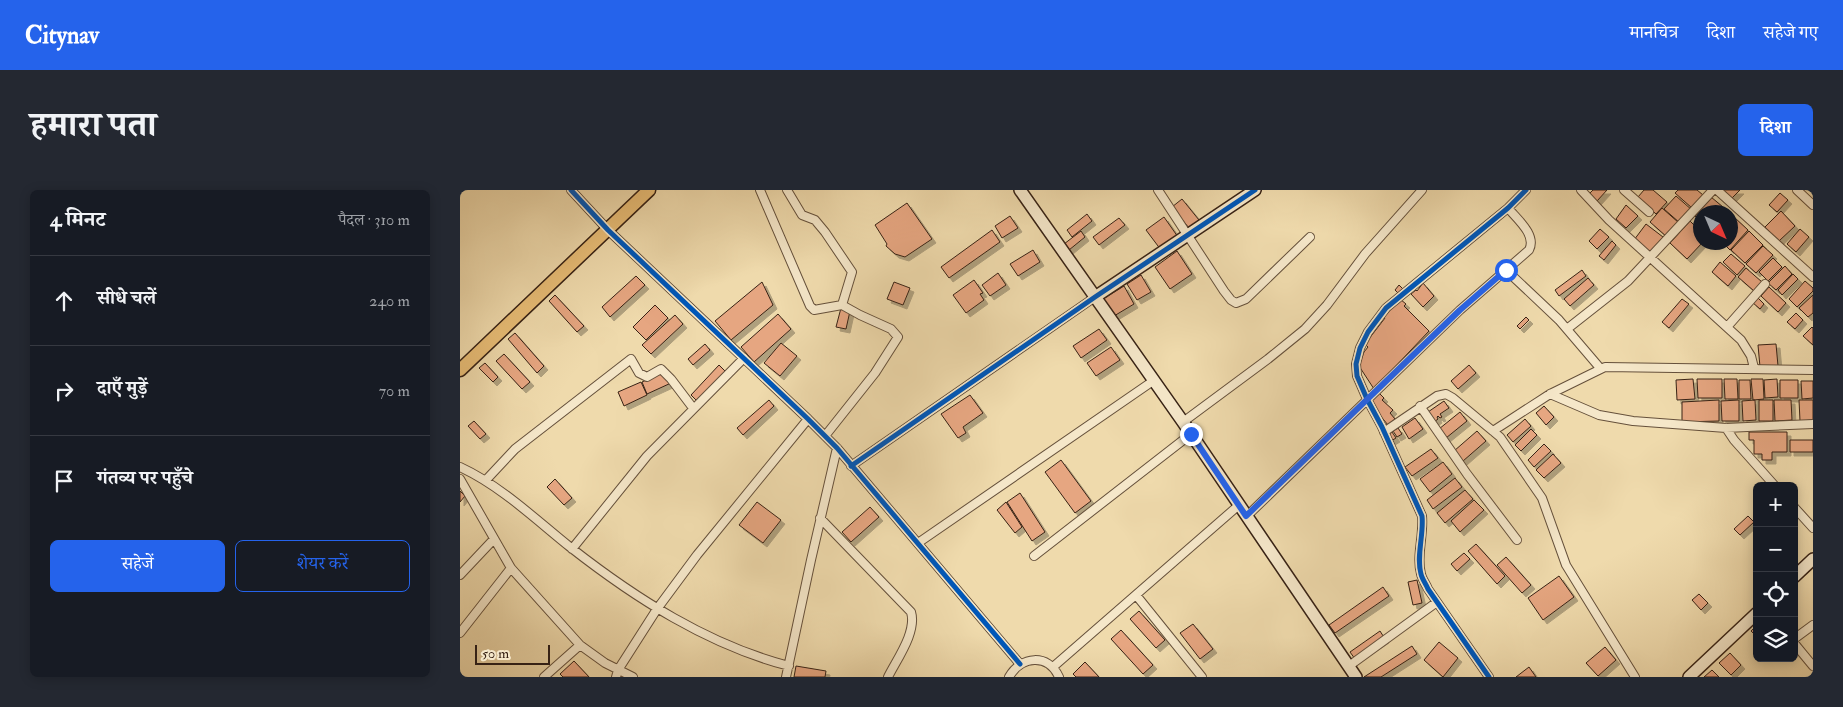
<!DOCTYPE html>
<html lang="hi">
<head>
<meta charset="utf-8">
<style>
	:root { --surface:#171b24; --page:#242831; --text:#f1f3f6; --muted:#9ea1a6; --line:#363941; --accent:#2563eb }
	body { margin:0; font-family:"IM FELL Double Pica","Noto Serif Devanagari",serif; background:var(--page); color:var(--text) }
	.controls { position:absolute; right:15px; bottom:15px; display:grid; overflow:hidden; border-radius:8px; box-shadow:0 2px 12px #0003 }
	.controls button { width:45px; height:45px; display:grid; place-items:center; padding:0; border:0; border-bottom:1px solid var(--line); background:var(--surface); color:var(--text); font:25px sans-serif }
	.compass { position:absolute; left:1233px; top:15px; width:45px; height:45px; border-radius:50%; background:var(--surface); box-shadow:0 2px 12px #0003; rotate:136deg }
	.scale { position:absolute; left:15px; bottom:12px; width:75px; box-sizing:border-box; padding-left:5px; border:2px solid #372215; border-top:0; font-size:14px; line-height:18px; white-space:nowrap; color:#372215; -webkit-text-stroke:4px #f5e7c9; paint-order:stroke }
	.stop { position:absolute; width:15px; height:15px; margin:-11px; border:4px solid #2563eb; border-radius:50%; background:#fff }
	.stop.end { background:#2563eb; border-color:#fff; box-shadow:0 1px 5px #0008 }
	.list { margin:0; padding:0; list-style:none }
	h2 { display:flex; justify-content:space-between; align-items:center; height:65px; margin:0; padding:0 20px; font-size:21px }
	h2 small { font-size:16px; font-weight:400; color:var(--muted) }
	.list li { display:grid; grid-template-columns:32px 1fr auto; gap:15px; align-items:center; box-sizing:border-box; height:90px; padding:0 20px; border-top:1px solid var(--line) }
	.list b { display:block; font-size:19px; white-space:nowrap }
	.list em { font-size:16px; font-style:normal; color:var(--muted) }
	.actions { display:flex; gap:10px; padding:15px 20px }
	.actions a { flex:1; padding:11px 0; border:1px solid var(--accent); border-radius:8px; text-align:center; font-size:18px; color:var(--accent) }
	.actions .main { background:var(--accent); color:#fff }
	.icon { flex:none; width:28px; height:28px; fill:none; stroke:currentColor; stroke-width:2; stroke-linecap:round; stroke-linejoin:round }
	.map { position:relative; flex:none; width:1353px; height:487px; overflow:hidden; border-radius:8px }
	header { display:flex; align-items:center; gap:30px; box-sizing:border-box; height:70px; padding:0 25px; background:var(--accent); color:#fff }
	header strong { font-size:24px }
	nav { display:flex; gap:28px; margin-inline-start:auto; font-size:18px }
	.intro { display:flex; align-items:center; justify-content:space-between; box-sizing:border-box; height:120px; padding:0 30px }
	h1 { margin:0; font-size:35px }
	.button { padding:12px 22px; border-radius:8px; background:var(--accent); color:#fff; font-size:18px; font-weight:700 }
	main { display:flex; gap:30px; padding:0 30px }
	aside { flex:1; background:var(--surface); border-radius:8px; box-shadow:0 2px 12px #0003 }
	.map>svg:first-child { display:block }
	.building { fill:#e6a681; stroke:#372215; filter:url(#shadow) }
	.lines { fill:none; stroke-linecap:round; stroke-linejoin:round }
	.street-casing { stroke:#65503b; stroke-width:10 }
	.secondary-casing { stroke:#372215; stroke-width:14 }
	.primary-casing { stroke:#372215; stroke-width:15 }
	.street { stroke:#f5e7c9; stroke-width:8 }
	.secondary { stroke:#f5e7c9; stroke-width:11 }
	.primary { stroke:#e8bd76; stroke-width:12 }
	.cycleway-casing { stroke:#f5e7c9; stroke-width:8 }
	.cycleway { stroke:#0057b8; stroke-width:5 }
	.route { stroke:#2563eb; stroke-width:6 }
</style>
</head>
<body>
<header>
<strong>Citynav</strong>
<nav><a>मानचित्र</a><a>दिशा</a><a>सहेजे गए</a></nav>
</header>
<div class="intro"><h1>हमारा पता</h1><a class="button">दिशा</a></div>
<main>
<aside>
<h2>4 मिनट<small>पैदल · 310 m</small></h2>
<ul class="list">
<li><svg class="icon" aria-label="ahead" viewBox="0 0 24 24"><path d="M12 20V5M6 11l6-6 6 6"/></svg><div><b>सीधे चलें</b></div><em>240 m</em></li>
<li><svg class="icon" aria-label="right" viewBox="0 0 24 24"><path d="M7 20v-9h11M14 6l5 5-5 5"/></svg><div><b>दाएँ मुड़ें</b></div><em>70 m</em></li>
<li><svg class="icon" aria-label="arrive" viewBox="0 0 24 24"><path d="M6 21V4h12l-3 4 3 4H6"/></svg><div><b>गंतव्य पर पहुँचे</b></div></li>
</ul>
<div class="actions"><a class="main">सहेजें</a><a>शेयर करें</a></div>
</aside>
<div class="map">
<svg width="1353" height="487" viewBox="0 0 1353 487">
	<defs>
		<filter id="shadow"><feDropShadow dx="4" dy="4" stdDeviation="0" flood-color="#0004"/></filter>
	</defs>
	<rect width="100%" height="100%" fill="#efdaac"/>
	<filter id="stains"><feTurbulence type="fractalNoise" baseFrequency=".004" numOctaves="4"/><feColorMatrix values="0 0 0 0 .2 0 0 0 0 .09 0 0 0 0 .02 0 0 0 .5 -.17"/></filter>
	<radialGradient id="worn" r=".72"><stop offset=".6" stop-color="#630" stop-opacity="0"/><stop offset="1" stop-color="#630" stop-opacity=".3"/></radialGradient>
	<path class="building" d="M1133 0H1147L1137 11 1129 4Z
		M1184 0H1193L1207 12 1196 24 1178 7Z
		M1218 0H1237L1243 5 1232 18 1215 3Z
		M1263 0H1280L1272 8Z
		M1320 3 1328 10 1317 22 1309 15Z
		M1216 6 1232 20 1220 33 1204 19Z
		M1251 7 1269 22H1240V31L1235 26Z
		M722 9 739 30 729 38 712 17Z
		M447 13 472 49 445 67 435 64 426 56 427 54 415 35Z
		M1166 15 1178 26 1166 38 1156 29Z
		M1202 18 1219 33 1207 47 1190 32Z
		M1321 21 1335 36 1319 51 1305 37Z
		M627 24 632 31 612 47 607 40Z
		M550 26 558 38 542 48 535 36Z
		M704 27 718 47 701 60 686 40Z
		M1274 27 1288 40 1270 60 1262 52H1270V30Z
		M659 28 665 35 639 55 633 47Z
		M1230 31 1240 41V52H1243L1227 69 1210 53Z
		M1186 34 1203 47 1191 63 1174 50Z
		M1140 39 1149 47 1137 59 1129 51Z
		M1340 39 1349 47 1336 62 1327 54Z
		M532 40 540 52 489 88 481 77Z
		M621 41 625 47 609 60 604 54Z
		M1289 41 1303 55 1285 73 1271 60Z
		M1152 51 1156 55 1144 70 1139 66Z
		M1303 56 1313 65 1296 83 1286 74Z
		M573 60 580 72 558 86 550 74Z
		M717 61 732 84 710 99 695 77Z
		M1271 64 1285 76 1277 85 1263 72Z
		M1313 68 1322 77 1308 91 1299 82Z
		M1260 72 1276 86 1268 96 1252 82Z
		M1325 76 1332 84 1316 100 1308 93Z
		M1286 78 1302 92 1294 101 1278 87Z
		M1122 80 1126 86 1099 106 1095 100Z
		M538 83 546 95 530 106 522 95Z
		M1333 84 1338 89 1322 105 1318 100Z
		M681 85 691 102 677 110 667 94Z
		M176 86 185 95 150 127 142 117Z
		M1128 88 1134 95 1110 116 1104 109Z
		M514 90 523 103 520 104 524 110 506 123 493 105Z
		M1345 91 1353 98V101L1337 117 1329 109Z
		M302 92 313 115 271 150 255 131Z
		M434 92 450 98 443 115 427 109Z
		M963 93 974 106 963 117 951 104 956 100 957 101Z
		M939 95 943 99 939 104 935 100Z
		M664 96 674 114 654 126 643 109Z
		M1309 97 1326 113 1318 122 1301 106Z
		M95 105 124 136 117 142 89 111Z
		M1353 105V123L1348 127 1339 118Z
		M1297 107 1304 114 1300 119 1292 112Z
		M940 109 946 114 944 116 969 141 914 199 899 176 904 162 908 157 905 154 925 128 924 127Z
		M1222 109 1229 114 1209 138 1202 132Z
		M195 115 208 128 186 150 173 137Z
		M381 118 390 121 386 139 376 137Z
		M1336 123 1343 130 1335 139 1327 132Z
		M318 124 331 139 294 172 281 157Z
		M215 125 223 134 191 164 182 155Z
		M1066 127 1069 130 1060 139 1057 136Z
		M1352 137 1353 138V155L1343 146Z
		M639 139 647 150 621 168 613 156Z
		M55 143 84 176 77 183 48 149Z
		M321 153 337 166 320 186 304 173Z
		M245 154 250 160 233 175 228 169Z
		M1316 154 1318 176 1300 177 1298 155Z
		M651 157 660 170 636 186 627 173Z
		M44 164 70 192 62 199 36 171Z
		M25 173 38 187 33 192 19 178Z
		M259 175 265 181 237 211 231 205Z
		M1009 175 1016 183 998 199 991 191Z
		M206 181 211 193 187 204 182 192Z
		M1233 189 1235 209 1217 210 1216 190Z
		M1237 189H1262V208H1238Z
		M1264 189H1277L1278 209H1265Z
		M1291 189H1303L1304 209 1293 210Z
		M1317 189 1318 207 1305 208 1304 190Z
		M1279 190H1290L1291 209H1279Z
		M1320 190H1338V208H1320Z
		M1341 191H1353V208L1342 209Z
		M181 192 187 205 164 216 158 202Z
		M919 203 924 208 922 210 933 220 930 223 935 229 928 235 909 212Z
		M510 205 523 223 503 237 506 243 498 248 481 224Z
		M309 210 314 216 283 245 277 238Z
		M1259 210V231L1222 232V212Z
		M1279 210V231H1262L1261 211Z
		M1295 210 1296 230 1283 231 1282 211Z
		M1299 210H1313V231H1299Z
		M1314 210H1331L1332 230 1315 231Z
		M1339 210H1353V230L1340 231Z
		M984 211 989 218 980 224 982 227 980 228 978 226 977 227 978 229 974 232 968 222Z
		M1084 216 1094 227 1086 235 1076 223Z
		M1000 222 1007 231 986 248 979 239Z
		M955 228 963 239 949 249 942 237Z
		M1065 229 1071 236 1053 252 1047 245Z
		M14 231 26 244 20 249 8 236Z
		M938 238 942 244 937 247 933 241Z
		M1071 239 1077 245 1061 261 1055 255Z
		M1017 241 1026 251 1003 271 994 261Z
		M932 242 936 248 931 251 927 245Z
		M1289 242H1327V262H1312V270H1302V264H1294V250H1289Z
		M1330 250H1353V262H1330Z
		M1084 254 1091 261 1074 277 1068 270Z
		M971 259 978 268 952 286 945 277Z
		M1093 264 1101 273 1084 288 1076 280Z
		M601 270 631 311 615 323 585 282Z
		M983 272 992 284 970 302 960 289Z
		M995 288 1002 297 973 319 967 310Z
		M95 289 112 308 104 315 87 297Z
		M1005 300 1013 309 985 333 977 323Z
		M0 301 5 306 0 312Z
		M560 303 585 342 572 351 547 312Z
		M1014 310 1024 320 1000 342 991 331Z
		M297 312 321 330 303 353 279 335Z
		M546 312 562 337 555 343 537 320Z
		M410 317 419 327 391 352 382 342Z
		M1288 326 1294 332 1280 345 1274 339Z
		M1016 354 1045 386 1037 394 1008 361Z
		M1004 363 1010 369 997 381 991 374Z
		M1046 367 1071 395 1062 403 1037 375Z
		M1099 386 1114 407 1083 430 1068 408Z
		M957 390 962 413 953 415 948 392Z
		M923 397 929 406 875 443 869 435Z
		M1239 404 1248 413 1241 420 1232 410Z
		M679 421 705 450 696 458 670 429Z
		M733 434 753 459 740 469 720 443Z
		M1297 435V447L1291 441Z
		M661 440 693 475 683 484 651 449Z
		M920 441 925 449 895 469 890 462Z
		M979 452 998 468 983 487 964 470Z
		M952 456 957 464 921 487H904Z
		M1145 457 1156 470 1138 486 1126 473Z
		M1270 463 1281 475 1271 485 1259 473Z
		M114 471 129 487H103L100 484Z
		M625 472 639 487H616L613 484Z
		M336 476 366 481 365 487H334Z
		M1069 477 1076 487H1056Z
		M1252 480 1259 487H1244Z"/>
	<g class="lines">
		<defs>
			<path id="street" d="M111 0 148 40 348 229 377 258 560 474
				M300 0 350 116 354 120 382 115 400 125 431 139 438 147 415 183 365 246
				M327 0 342 25 355 30 365 42 392 82 382 115
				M698 0 764 101 771 110 776 113 786 109 850 47
				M1121 0 1149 30 1281 150 1291 166 1294 178
				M1164 0 1189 22
				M1257 0 1353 87
				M1337 0 1353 15
				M1046 80 1099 130 1140 178
				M1267 137 1305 94
				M1107 139 1168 91 1253 0
				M1090 204 1139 225 1173 231 1266 238 1353 234
				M960 216 1007 284 1057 350
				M723 232 808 169 845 139 867 115 905 64 962 0
				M1266 238 1274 250 1315 296
				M1033 241 1090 204 1145 177 1353 180
				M924 242 977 206 986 204 993 208 1040 247 1082 308 1106 375 1175 487
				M391 276 635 107
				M0 277C41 296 75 329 110 357 175 408 248 455 329 476
				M0 289 51 378 120 455 145 473 173 487
				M26 290 55 259 171 169 179 183 187 187 201 179 211 189 233 218
				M1334 317 1353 338
				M787 326 1000 120 1069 60C1077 45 1057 29 1048 18
				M360 328 451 422C457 442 437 469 428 487
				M458 353 693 191
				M112 359 187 266 284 168
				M574 366 731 244
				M0 385 34 349
				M676 405 742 487
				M0 443 51 378
				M1334 449 1353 435
				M1334 453 1353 476
				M889 476 977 412
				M593 477 779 315
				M84 487 120 455
				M156 487 158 480 197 419 237 365 348 229
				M326 487 351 370 377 258
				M549 487C561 466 588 463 599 487
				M1029 487 968 399C966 394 962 389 961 384 956 366 964 345 962 326L922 237 907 209 897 186 896 174 900 158 908 142 926 118 1048 18 1066 0"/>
			<path id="secondary" d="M560 0 723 232 896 487
				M635 107 795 0
				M1334 387 1353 369
				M1229 487 1297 423"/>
			<path id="primary" d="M0 180 189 0"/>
		</defs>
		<use href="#street" class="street-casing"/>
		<use href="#secondary" class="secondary-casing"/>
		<use href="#primary" class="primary-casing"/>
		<use href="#street" class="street"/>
		<use href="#secondary" class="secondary"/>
		<use href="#primary" class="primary"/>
		<defs>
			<path id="cycleway" d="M111 0 148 40 348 229 377 258 560 474
				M391 276 635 107 795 0
				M1029 487 968 399C966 394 962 389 961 384 956 366 964 345 962 326L922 237 907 209 897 186 896 174 900 158 908 142 926 118 1048 18 1066 0"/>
		</defs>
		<use href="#cycleway" class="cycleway-casing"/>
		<use href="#cycleway" class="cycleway"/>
	</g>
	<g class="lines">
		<path class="route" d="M731 244 786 326 1000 120 1046 80"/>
	</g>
	<rect width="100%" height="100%" filter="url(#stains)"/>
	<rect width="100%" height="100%" fill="url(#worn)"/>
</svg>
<div class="controls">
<button>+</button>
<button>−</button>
<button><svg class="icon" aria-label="locate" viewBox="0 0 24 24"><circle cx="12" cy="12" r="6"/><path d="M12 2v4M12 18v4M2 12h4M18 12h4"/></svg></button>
<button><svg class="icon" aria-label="layers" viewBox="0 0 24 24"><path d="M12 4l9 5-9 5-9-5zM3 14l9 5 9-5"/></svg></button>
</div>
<svg class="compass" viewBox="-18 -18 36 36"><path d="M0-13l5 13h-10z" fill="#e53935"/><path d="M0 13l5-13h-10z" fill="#9ea1a6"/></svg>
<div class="scale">50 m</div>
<div class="stop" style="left:1046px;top:80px"></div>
<div class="stop end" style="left:731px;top:244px"></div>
</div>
</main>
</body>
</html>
